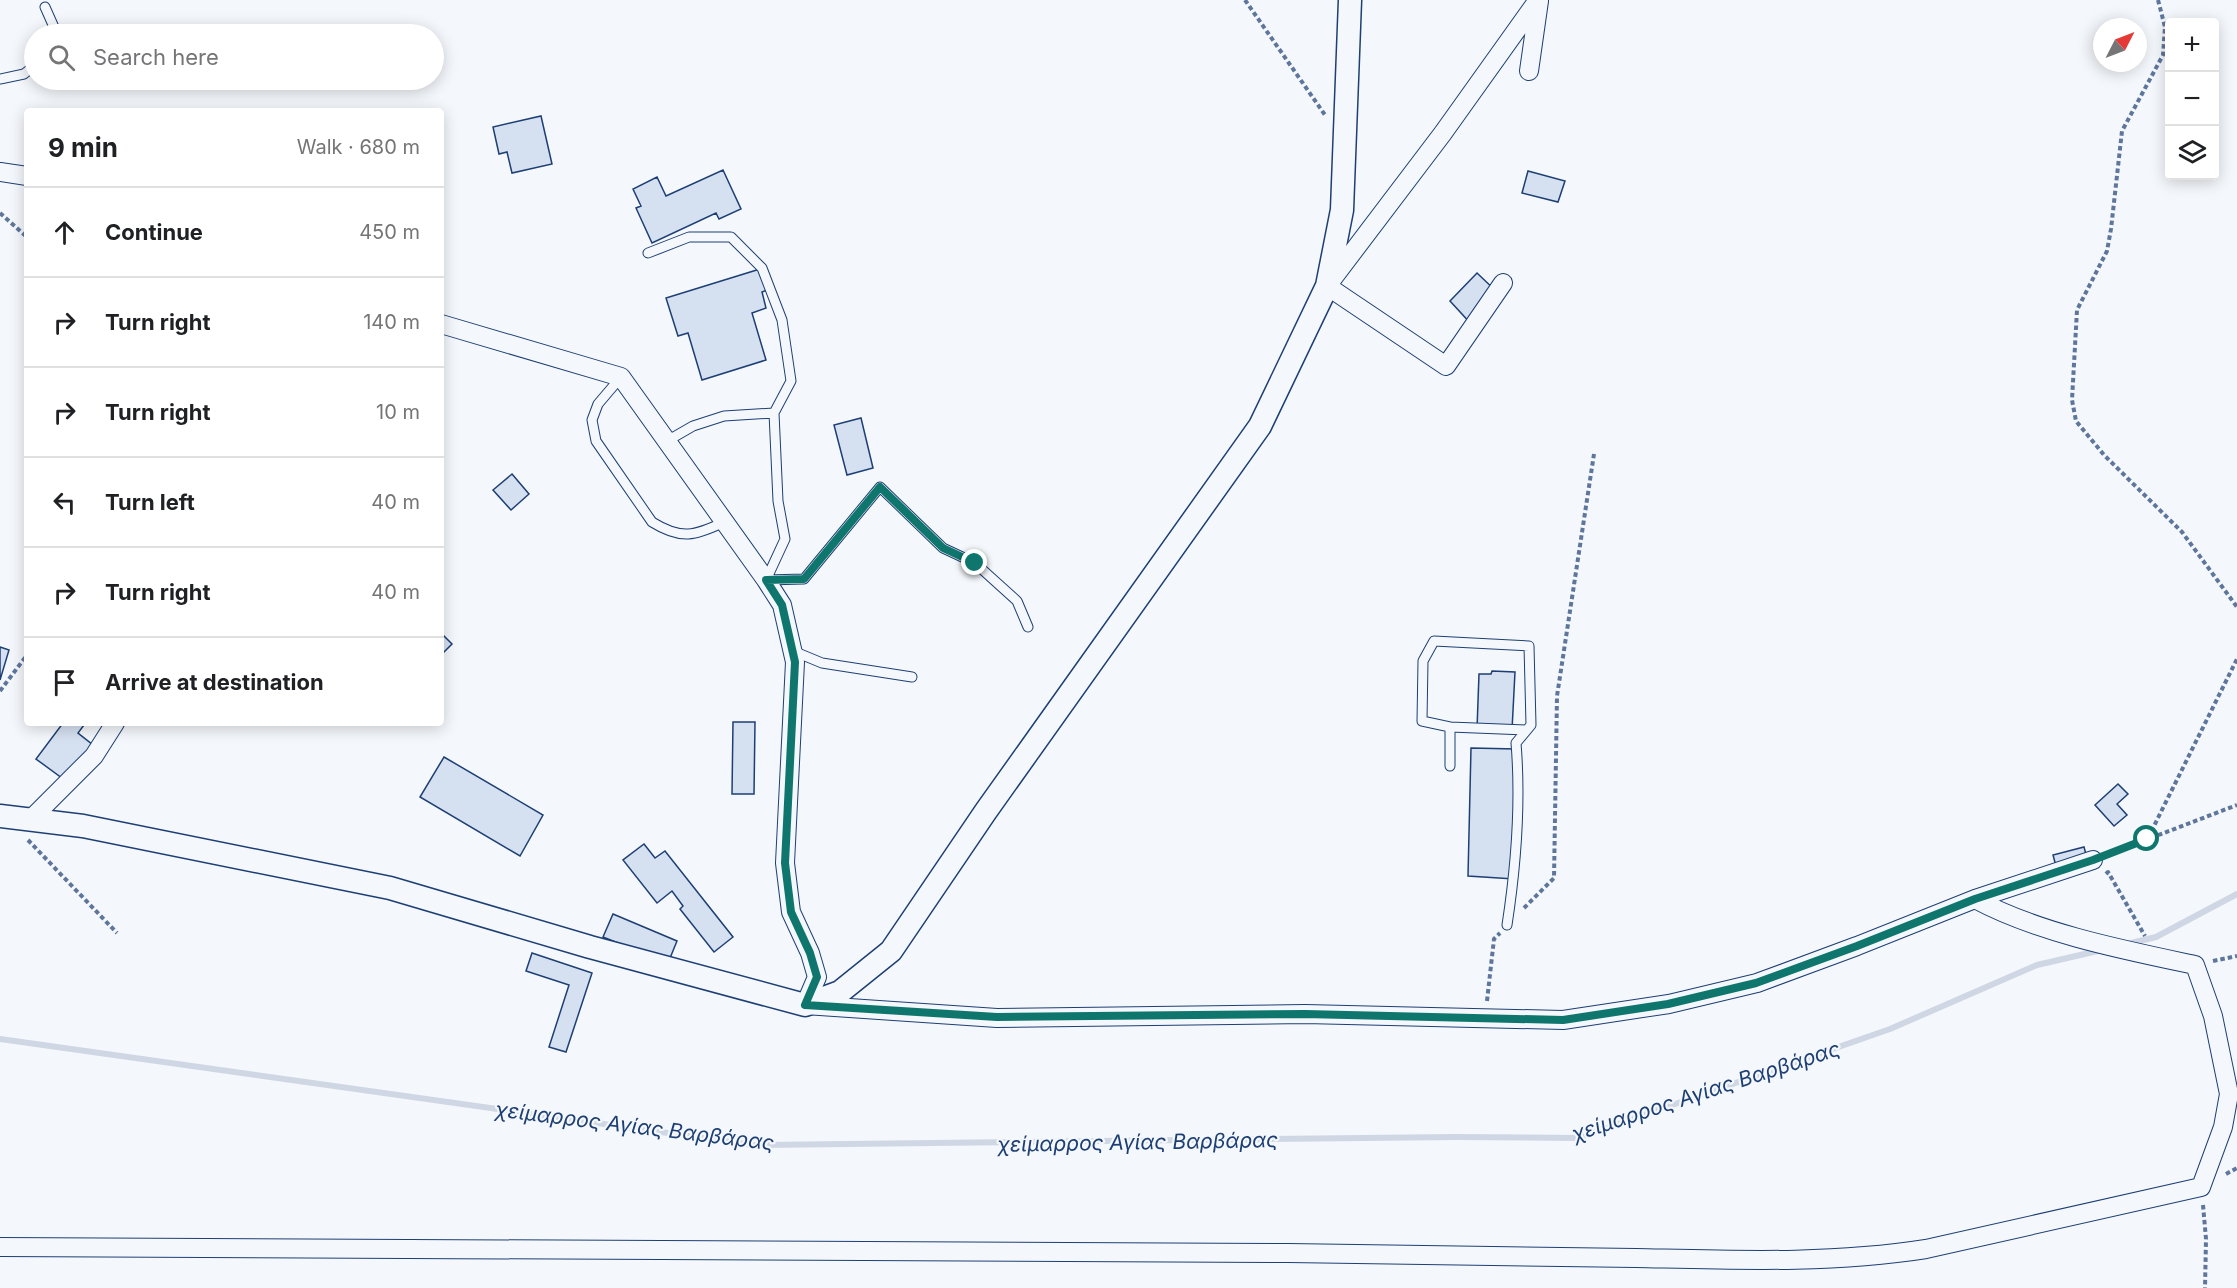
<!DOCTYPE html>
<html lang="en">
<head>
<meta charset="utf-8">
<style>
	:root { --surface:#fff; --page:#f6f6f6; --text:#202124; --muted:#757577; --line:#e0e0e0 }
	body { margin:0; font-family:Inter,sans-serif; background:var(--page); color:var(--text) }
	.controls { position:absolute; right:18px; top:18px; display:grid; overflow:hidden; border-radius:6px; box-shadow:0 3px 15px #0003 }
	.controls button { width:54px; height:54px; display:grid; place-items:center; padding:0; border:0; border-bottom:2px solid var(--line); background:var(--surface); color:var(--text); font:30px sans-serif }
	.compass { position:absolute; left:2093px; top:18px; width:54px; height:54px; border-radius:50%; background:var(--surface); box-shadow:0 3px 15px #0003; rotate:48deg }
	.stop { position:absolute; width:18px; height:18px; margin:-14px; border:4px solid #0f766e; border-radius:50%; background:#fff }
	.stop.end { background:#0f766e; border-color:#fff; box-shadow:0 2px 6px #0008 }
	.list { margin:0; padding:0; list-style:none }
	h2 { display:flex; justify-content:space-between; align-items:center; height:78px; margin:0; padding:0 24px; font-size:26px }
	h2 small { font-size:20px; font-weight:400; color:var(--muted) }
	.list li { display:grid; grid-template-columns:39px 1fr auto; gap:18px; align-items:center; box-sizing:border-box; height:90px; padding:0 24px; border-top:2px solid var(--line) }
	.list b { display:block; font-size:22px; white-space:nowrap }
	.list em { font-size:20px; font-style:normal; color:var(--muted) }
	.icon { flex:none; width:33px; height:33px; fill:none; stroke:currentColor; stroke-width:2; stroke-linecap:round; stroke-linejoin:round }
	.map { position:relative; flex:none; width:2237px; height:1288px; overflow:hidden }
	.search { position:absolute; background:var(--surface); box-shadow:0 3px 15px #0003; left:24px; top:24px; width:420px; height:66px; display:flex; align-items:center; gap:15px; box-sizing:border-box; padding:0 21px; border-radius:33px; color:var(--muted); font-size:22px }
	.panel { position:absolute; background:var(--surface); box-shadow:0 3px 15px #0003; left:24px; top:108px; width:420px; height:618px; border-radius:6px }
	.map>svg:first-child { display:block }
	.lines { fill:none; stroke-linecap:round; stroke-linejoin:round }
	.stream { stroke:#cfd7e4; stroke-width:6 }
	.building { fill:#d5e0f0; stroke:#1d3f73; stroke-width:1.5 }
	.service-casing { stroke:#1d3f73; stroke-width:11 }
	.minor-casing { stroke:#1d3f73; stroke-width:20 }
	.tertiary-casing { stroke:#1d3f73; stroke-width:25 }
	.path { stroke:#5e769c; stroke-width:4; stroke-dasharray:4.5 3; stroke-linecap:butt }
	.service { stroke:#f4f7fb; stroke-width:9 }
	.minor { stroke:#f4f7fb; stroke-width:18 }
	.tertiary { stroke:#f4f7fb; stroke-width:22 }
	.route { stroke:#0f766e; stroke-width:8 }
	.labels { text-anchor:middle; dominant-baseline:central; stroke-width:4.5; stroke-linejoin:round; paint-order:stroke }
	.water-label { font-size:21px; font-style:italic; fill:#1d3f73; stroke:#f4f7fb }
</style>
</head>
<body>
<div class="map">
<svg width="2237" height="1288" viewBox="0 0 2237 1288">
	<rect width="100%" height="100%" fill="#f4f7fb"/>
	<g class="lines">
		<path class="stream" d="M2127 944 2156 937 2237 894
			M0 1039 753 1145 1456 1137 1578 1138 1890 1029 2037 965 2102 950"/>
	</g>
	<path class="building" d="M541 116 552 164 512 173 507 152 499 154 493 127Z
		M723 170 741 209 719 219 716 213 652 243 636 208 641 206 633 189 657 177 666 196Z
		M1528 171 1565 181 1558 202 1522 193Z
		M760 269 767 290 762 292 766 308 752 313 766 360 702 380 688 333 678 336 666 298Z
		M1477 273 1497 292 1473 326 1450 301Z
		M861 418 873 468 847 475 834 425Z
		M512 474 529 494 511 510 493 490Z
		M441 633 452 644 441 655Z
		M0 647 9 650 0 680Z
		M1492 671 1515 672 1512 730 1477 729 1479 674H1491Z
		M733 722H755L754 794H732Z
		M63 723H80L84 725 78 733 93 745 66 781 36 759Z
		M1471 748 1516 749 1514 879 1468 876Z
		M444 757 543 815 520 856 420 797Z
		M2118 784 2128 794 2117 804 2127 815 2114 826 2095 805Z
		M644 844 655 858 665 851 733 937 714 952 680 909 683 906 672 891 657 903 623 860Z
		M2084 847 2087 858 2056 866 2053 855Z
		M613 914 677 941 668 963 603 937Z
		M532 953 592 973 566 1052 549 1047 569 985 526 971Z"/>
	<g class="lines">
		<defs>
			<path id="service" d="M45 7 57 34
				M0 79 24 74 34 66
				M648 253 689 237H731L762 268 782 320 791 381 774 413 778 501 785 539 766 580 804 579 880 487 943 548 975 563 1017 601 1028 627
				M621 377 598 404 592 420 596 441 652 522C681 540 695 536 724 522
				M667 441 693 426 724 416 774 413
				M793 651 822 663 912 677
				M1450 727 1526 730
				M1450 766V727L1422 721 1423 661 1434 641 1529 646 1531 725 1516 743C1521 803 1516 866 1507 925"/>
			<path id="minor" d="M1529 71 1539 1
				M0 172 27 176
				M1503 283 1446 366 1327 286 1443 133 1538 0
				M32 818 94 756 115 723
				M1975 899 2093 860
				M0 1247C429 1249 858 1251 1288 1253 1404 1254 1520 1256 1636 1258 1733 1260 1831 1264 1926 1249L2201 1187 2223 1127 2229 1094 2213 1016 2195 965C2124 950 2038 933 1975 899L1857 946 1757 983 1669 1004 1563 1020 1305 1014 997 1018 805 1005 817 977 810 953 791 912 785 863 795 662 782 605 766 580 621 377 441 324"/>
			<path id="tertiary" d="M0 816 83 826 390 888 590 947 805 1005 840 992 891 951 986 811 1260 426 1327 286 1342 210 1350 0"/>
		</defs>
		<use href="#service" class="service-casing"/>
		<use href="#minor" class="minor-casing"/>
		<use href="#tertiary" class="tertiary-casing"/>
		<path class="path" d="M1245 0 1325 115
			M2158 0 2165 27 2163 55 2122 131 2111 229 2107 251 2077 310 2072 400 2076 421 2104 455 2182 532 2237 607
			M0 213 27 237
			M0 691 27 655
			M2148 838 2237 659
			M28 840 117 933
			M2109 854 2237 805
			M2106 874 2108 872 2145 936
			M1524 908 1554 878 1557 696 1594 454
			M2213 961 2237 956
			M1487 1001 1494 939 1500 933
			M2226 1174 2237 1168
			M2203 1205 2206 1239 2205 1288"/>
		<use href="#service" class="service"/>
		<use href="#minor" class="minor"/>
		<use href="#tertiary" class="tertiary"/>
	</g>
	<g class="lines">
		<path class="route" d="M975 563 943 548 880 487 804 579 766 580 782 605 795 662 785 863 791 912 810 953 817 977 805 1005 997 1017 1305 1014 1563 1020 1668 1004 1756 983 1857 946 1975 899 2093 860 2147 839"/>
	</g>
	<g class="labels">
		<g class="water-label">
			<text transform="translate(1706 1091) rotate(-18)">χείμαρρος Αγίας Βαρβάρας</text>
			<text transform="translate(635 1126) rotate(7)">χείμαρρος Αγίας Βαρβάρας</text>
			<text transform="translate(1138 1142) rotate(-1)">χείμαρρος Αγίας Βαρβάρας</text>
		</g>
	</g>
</svg>
<div class="controls">
<button>+</button>
<button>−</button>
<button><svg class="icon" aria-label="layers" viewBox="0 0 24 24"><path d="M12 4l9 5-9 5-9-5zM3 14l9 5 9-5"/></svg></button>
</div>
<svg class="compass" viewBox="-18 -18 36 36"><path d="M0-13l5 13h-10z" fill="#e53935"/><path d="M0 13l5-13h-10z" fill="#757577"/></svg>
<div class="stop" style="left:2147px;top:839px"></div>
<div class="stop end" style="left:975px;top:563px"></div>
<div class="search"><svg class="icon" aria-label="search" viewBox="0 0 24 24"><circle cx="10" cy="10" r="6"/><path d="M15 15l6 6"/></svg>Search here</div>
<section class="panel">
<h2>9 min<small>Walk · 680 m</small></h2>
<ul class="list">
<li><svg class="icon" aria-label="ahead" viewBox="0 0 24 24"><path d="M12 20V5M6 11l6-6 6 6"/></svg><div><b>Continue</b></div><em>450 m</em></li>
<li><svg class="icon" aria-label="right" viewBox="0 0 24 24"><path d="M7 20v-9h11M14 6l5 5-5 5"/></svg><div><b>Turn right</b></div><em>140 m</em></li>
<li><svg class="icon" aria-label="right" viewBox="0 0 24 24"><path d="M7 20v-9h11M14 6l5 5-5 5"/></svg><div><b>Turn right</b></div><em>10 m</em></li>
<li><svg class="icon" aria-label="left" viewBox="0 0 24 24"><path d="M17 20v-9H6M10 6l-5 5 5 5"/></svg><div><b>Turn left</b></div><em>40 m</em></li>
<li><svg class="icon" aria-label="right" viewBox="0 0 24 24"><path d="M7 20v-9h11M14 6l5 5-5 5"/></svg><div><b>Turn right</b></div><em>40 m</em></li>
<li><svg class="icon" aria-label="arrive" viewBox="0 0 24 24"><path d="M6 21V4h12l-3 4 3 4H6"/></svg><div><b>Arrive at destination</b></div></li>
</ul>
</section>
</div>
</body>
</html>
